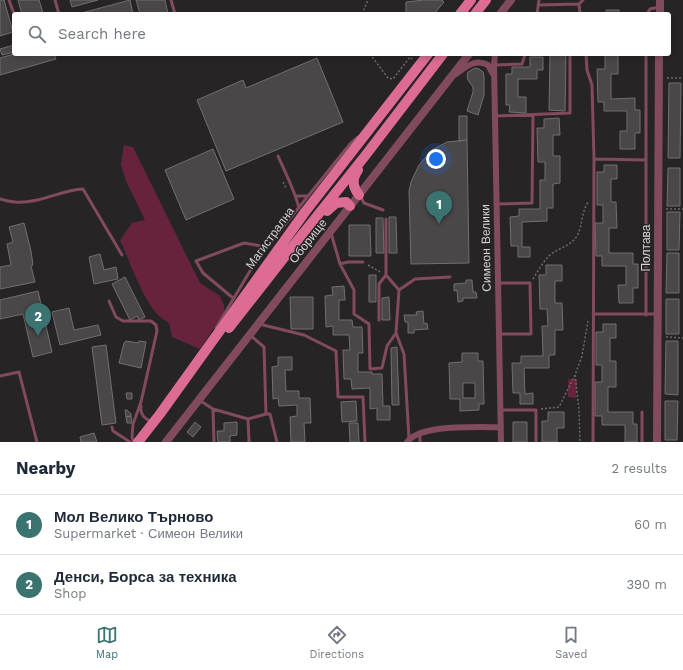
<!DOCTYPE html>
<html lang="en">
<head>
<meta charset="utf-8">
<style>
	:root { --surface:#fff; --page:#f6f6f7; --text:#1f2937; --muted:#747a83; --line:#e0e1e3; --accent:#3b7371 }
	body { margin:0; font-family:"Work Sans",sans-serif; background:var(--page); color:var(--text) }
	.you { position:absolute; left:436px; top:159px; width:14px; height:14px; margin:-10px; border:3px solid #fff; border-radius:50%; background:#1a73e8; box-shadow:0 0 0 6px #1a73e833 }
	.badge { display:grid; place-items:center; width:26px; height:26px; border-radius:50%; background:var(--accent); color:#fff; font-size:13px; font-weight:700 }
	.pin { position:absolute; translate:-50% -33px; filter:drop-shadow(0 1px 2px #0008) }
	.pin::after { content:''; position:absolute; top:21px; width:14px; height:12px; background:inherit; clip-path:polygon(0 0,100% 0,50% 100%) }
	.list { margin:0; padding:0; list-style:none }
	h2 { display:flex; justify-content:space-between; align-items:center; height:52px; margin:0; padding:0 16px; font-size:17px }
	h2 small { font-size:13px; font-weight:400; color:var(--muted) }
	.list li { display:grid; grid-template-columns:26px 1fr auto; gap:12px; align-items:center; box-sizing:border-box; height:60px; padding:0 16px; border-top:1px solid var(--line) }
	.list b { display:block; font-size:15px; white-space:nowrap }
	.list p { margin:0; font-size:13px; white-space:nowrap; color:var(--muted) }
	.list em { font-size:13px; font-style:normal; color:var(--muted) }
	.icon { flex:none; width:22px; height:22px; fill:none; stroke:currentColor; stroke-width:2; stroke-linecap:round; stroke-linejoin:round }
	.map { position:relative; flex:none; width:683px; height:442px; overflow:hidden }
	.search { position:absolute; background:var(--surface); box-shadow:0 2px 6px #0003; left:12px; right:12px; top:12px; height:44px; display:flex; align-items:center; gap:10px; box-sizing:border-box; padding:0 14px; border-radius:4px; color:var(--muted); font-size:15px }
	.sheet { height:172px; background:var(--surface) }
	nav { display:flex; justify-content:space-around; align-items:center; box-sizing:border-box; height:56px; border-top:1px solid var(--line); background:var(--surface); font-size:11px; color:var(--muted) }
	nav a { display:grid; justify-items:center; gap:2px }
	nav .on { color:var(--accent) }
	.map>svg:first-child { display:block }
	.green { fill:#67233e }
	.building { fill:#4a4748; stroke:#736f70; fill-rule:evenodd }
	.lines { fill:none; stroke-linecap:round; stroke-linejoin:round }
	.path { stroke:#6d6a6b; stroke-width:1.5; stroke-dasharray:2 2; stroke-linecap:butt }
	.service { stroke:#814b5d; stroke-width:3 }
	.minor { stroke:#814b5d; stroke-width:6 }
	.tertiary { stroke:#814b5d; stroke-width:8 }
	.primary { stroke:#dd6c95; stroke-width:10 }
	.labels { text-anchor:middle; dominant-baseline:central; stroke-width:3; stroke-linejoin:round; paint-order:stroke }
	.street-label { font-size:12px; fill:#d5d3d4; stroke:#272425 }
</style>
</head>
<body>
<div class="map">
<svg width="683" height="442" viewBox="0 0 683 442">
	<rect width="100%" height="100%" fill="#272425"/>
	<path class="green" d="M124 145 133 147 200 283 220 296 224 305V313L200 349 172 337 169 323C166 321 162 319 159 316 143 300 130 262 120 240L132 223 145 220 126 181 121 164Z
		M568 379H577L576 398 568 397Z"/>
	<path class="building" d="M0 0H4L13 32 0 36Z
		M18 0H39L43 13 22 14Z
		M70 0H98L72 7Z
		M130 0 133 14H78Z
		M136 0H165L168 14H140Z
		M424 0H442L444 2 434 14H406V2Z
		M606 10H619V14H606Z
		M14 45V52L2 55 0 49Z
		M14 54H54L56 59 0 75V58Z
		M550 54H566L565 111 549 110Z
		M605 54H618V74H611V99L635 98V110H640V133H635V149H620V131H627V111H604V102H598L597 69H605Z
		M530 57H543V70H537V79H518V97H526V113L509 112 510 105H506V74H512V67H530Z
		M317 58 343 122 226 171 197 100 243 80 246 88Z
		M475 68 479 69 483 72 484 76V95L478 115 467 111 473 92V87L468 80 467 75 468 72Z
		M669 83H681L680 158H668Z
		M459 116H467V140L459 141Z
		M559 118 560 135H553V156H560V183L553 184V208H547V221L522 222V247H530V257H518V246H511L510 217 519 216V209H540V180H545V162H538L537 128H544V119Z
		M467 140 469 263 411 264 409 191 411 182 419 165 432 150 447 142Z
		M213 149 234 199 186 220 165 170Z
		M604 165H617V179H611V202H616L617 228H609V253H633V264H638V288H633V303H619L618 285H626V266H602V256H596L595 223H603V205H597V172H604Z
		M668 168H680V206H667Z
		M667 212H680L679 250H667Z
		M389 217H396L397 253H389Z
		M376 218H383L384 253H376Z
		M24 223 31 251 33 265 31 266 35 282 0 289V267L11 265 7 244 13 242 9 227Z
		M349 225H370L371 256H349Z
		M667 253H679V293H666Z
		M100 254 104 270 116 267 118 279 94 284 89 257Z
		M546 265H562V281H555V303H562L563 330H555V355H549V368H524L525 394 533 393V404H520V393H513L512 363H521V356H543L542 326H548L547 309H540L539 275H546Z
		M369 275H376V302H369Z
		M125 277 145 317 139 320 137 316 130 320 112 284Z
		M466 280H472L473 292H476L477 298H463V301L458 302 457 290 454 291V284L466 283Z
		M344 286 345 300H339V320H352L353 327H362L363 353H358V372H372V374H382L383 406H390V420H377V408L370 409V388L352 389 351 379H344L343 350H350L349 335H333V326L326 327 325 296 333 295 332 287Z
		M38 291 52 352 33 357 23 314 0 319V300Z
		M290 297H313V329H291Z
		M389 297 390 320H382V298Z
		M666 299H679V334H666Z
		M69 308 74 330 98 325 101 335 60 345 52 312Z
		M423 311 424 324 427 323 428 329 414 330V333H408V322H405L404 315H417L416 312Z
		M603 324H616V338H610V361H616V387H608V412H633V424H637V442H625V425H602V416H595V382H602V365H596V332H603Z
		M126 341 138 343 139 341 146 342 141 368 119 363 124 343Z
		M666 341H678V395L665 394Z
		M106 345 116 423 102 425 92 347Z
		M397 347 399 405H392L391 348Z
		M462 353H478V361H483L484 404H479V410L460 411V399H450L449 363 462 362ZM463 383H475V398H463Z
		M278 357H292V370H285L286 391H299V398H310L311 423H304L305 442H291L290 417 297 416V405L279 406 278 398 273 399 272 367 278 366Z
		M126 393H132V399H127Z
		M356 401 357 421 342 422 341 402Z
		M665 401H678L677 440H665Z
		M125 410H127L131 414V416L126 417Z
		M548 412H564V428H557V442H542V421H548Z
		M131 416 132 423H127L126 417Z
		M195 422 201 427 193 437 187 432Z
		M237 422V435L230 436V442H218L217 431H224V423Z
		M513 422H527V442H513Z
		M349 423H358L359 442H350Z
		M94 433 97 442H81L80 437Z"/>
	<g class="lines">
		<path class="path" d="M362 14 368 0
			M370 54 388 78 393 79 410 57 413 60
			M667 78H683
			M283 182 286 188
			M666 209H683
			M368 265 382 273
			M533 279C538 271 543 262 549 256 557 248 570 247 577 236 583 225 581 211 589 201
			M666 337 683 338
			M575 375 579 410 580 442
			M541 409 559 407 575 375 582 356 588 321"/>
		<path class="service" d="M9 0 14 14
			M55 0 59 14
			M171 0 175 14
			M538 5 579 4
			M537 14 539 0
			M580 14 579 4 583 0
			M647 14 650 9 660 7
			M586 54 587 70 592 85 594 159 593 442
			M646 54V315
			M494 65 522 64 525 55 528 54
			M495 116 570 113V54
			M278 156C285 172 295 191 299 208
			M594 159 646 160
			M296 196H308
			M360 196 364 203 383 210
			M0 199C5 200 10 202 15 202 39 204 61 190 83 189L122 255
			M497 204 532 203 533 115
			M386 219V275L399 290
			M331 233 340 264 354 290V314L369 324 370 369 382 368 387 346 396 333
			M340 264 348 262H363
			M498 283H530L531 334H499
			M233 298 203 273 196 261 244 243 267 247
			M109 301 116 317 123 321H151L156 325 157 331 141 402 133 424 132 437 134 442
			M593 314H658
			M379 320V284L386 275
			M259 324 304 335 336 351 338 397H363L365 442
			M216 328 250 271 267 247 350 144 358 137
			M250 335 264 347 266 414H270L277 442
			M0 376 19 372 37 442
			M199 400 213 409 214 442
			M141 406C140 415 144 418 152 422
			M213 409 248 419 249 442
			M500 410H536V442
			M642 412V442
			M248 419 266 414
			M112 427 113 431 130 442
			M420 434V442
			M409 439 404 354 396 333 399 290 415 279 450 277"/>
		<path class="minor" d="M495 54 494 65 501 442
			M456 74C466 67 475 58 488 65L493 74
			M407 442C422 423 477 428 501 427"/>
		<path class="tertiary" d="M500 14 511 0
			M660 14V0
			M166 442 469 54
			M657 442 659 54"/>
		<path class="primary" d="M460 14 471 0
			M475 14 486 0
			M358 170C352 179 352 186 359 195
			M327 211 336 203 346 202 350 206
			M229 328 297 241 365 156 443 54
			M138 442 160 414 305 212 428 54"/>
	</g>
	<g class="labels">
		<g class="street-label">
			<text transform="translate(270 238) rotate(-54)">Магистрална</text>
			<text transform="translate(308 241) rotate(-52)">Оборище</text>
			<text transform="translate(486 248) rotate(-91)">Симеон Велики</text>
			<text transform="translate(646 248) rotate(-90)">Полтава</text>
		</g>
	</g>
</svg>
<div class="you"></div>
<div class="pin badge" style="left:439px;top:224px">1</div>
<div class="pin badge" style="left:38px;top:336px">2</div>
<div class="search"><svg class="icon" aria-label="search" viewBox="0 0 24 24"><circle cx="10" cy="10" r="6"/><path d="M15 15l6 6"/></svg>Search here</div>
</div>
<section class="sheet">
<h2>Nearby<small>2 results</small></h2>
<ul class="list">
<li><span class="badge">1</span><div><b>Мол Велико Търново</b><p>Supermarket · Симеон Велики</p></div><em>60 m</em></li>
<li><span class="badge">2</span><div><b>Денси, Борса за техника</b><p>Shop</p></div><em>390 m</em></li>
</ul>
</section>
<nav>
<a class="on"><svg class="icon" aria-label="map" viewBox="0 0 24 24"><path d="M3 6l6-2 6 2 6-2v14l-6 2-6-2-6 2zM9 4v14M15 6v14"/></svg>Map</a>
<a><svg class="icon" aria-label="directions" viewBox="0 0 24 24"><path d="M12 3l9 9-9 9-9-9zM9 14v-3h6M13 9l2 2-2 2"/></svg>Directions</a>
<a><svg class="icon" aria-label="saved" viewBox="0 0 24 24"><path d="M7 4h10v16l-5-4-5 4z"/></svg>Saved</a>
</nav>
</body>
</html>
